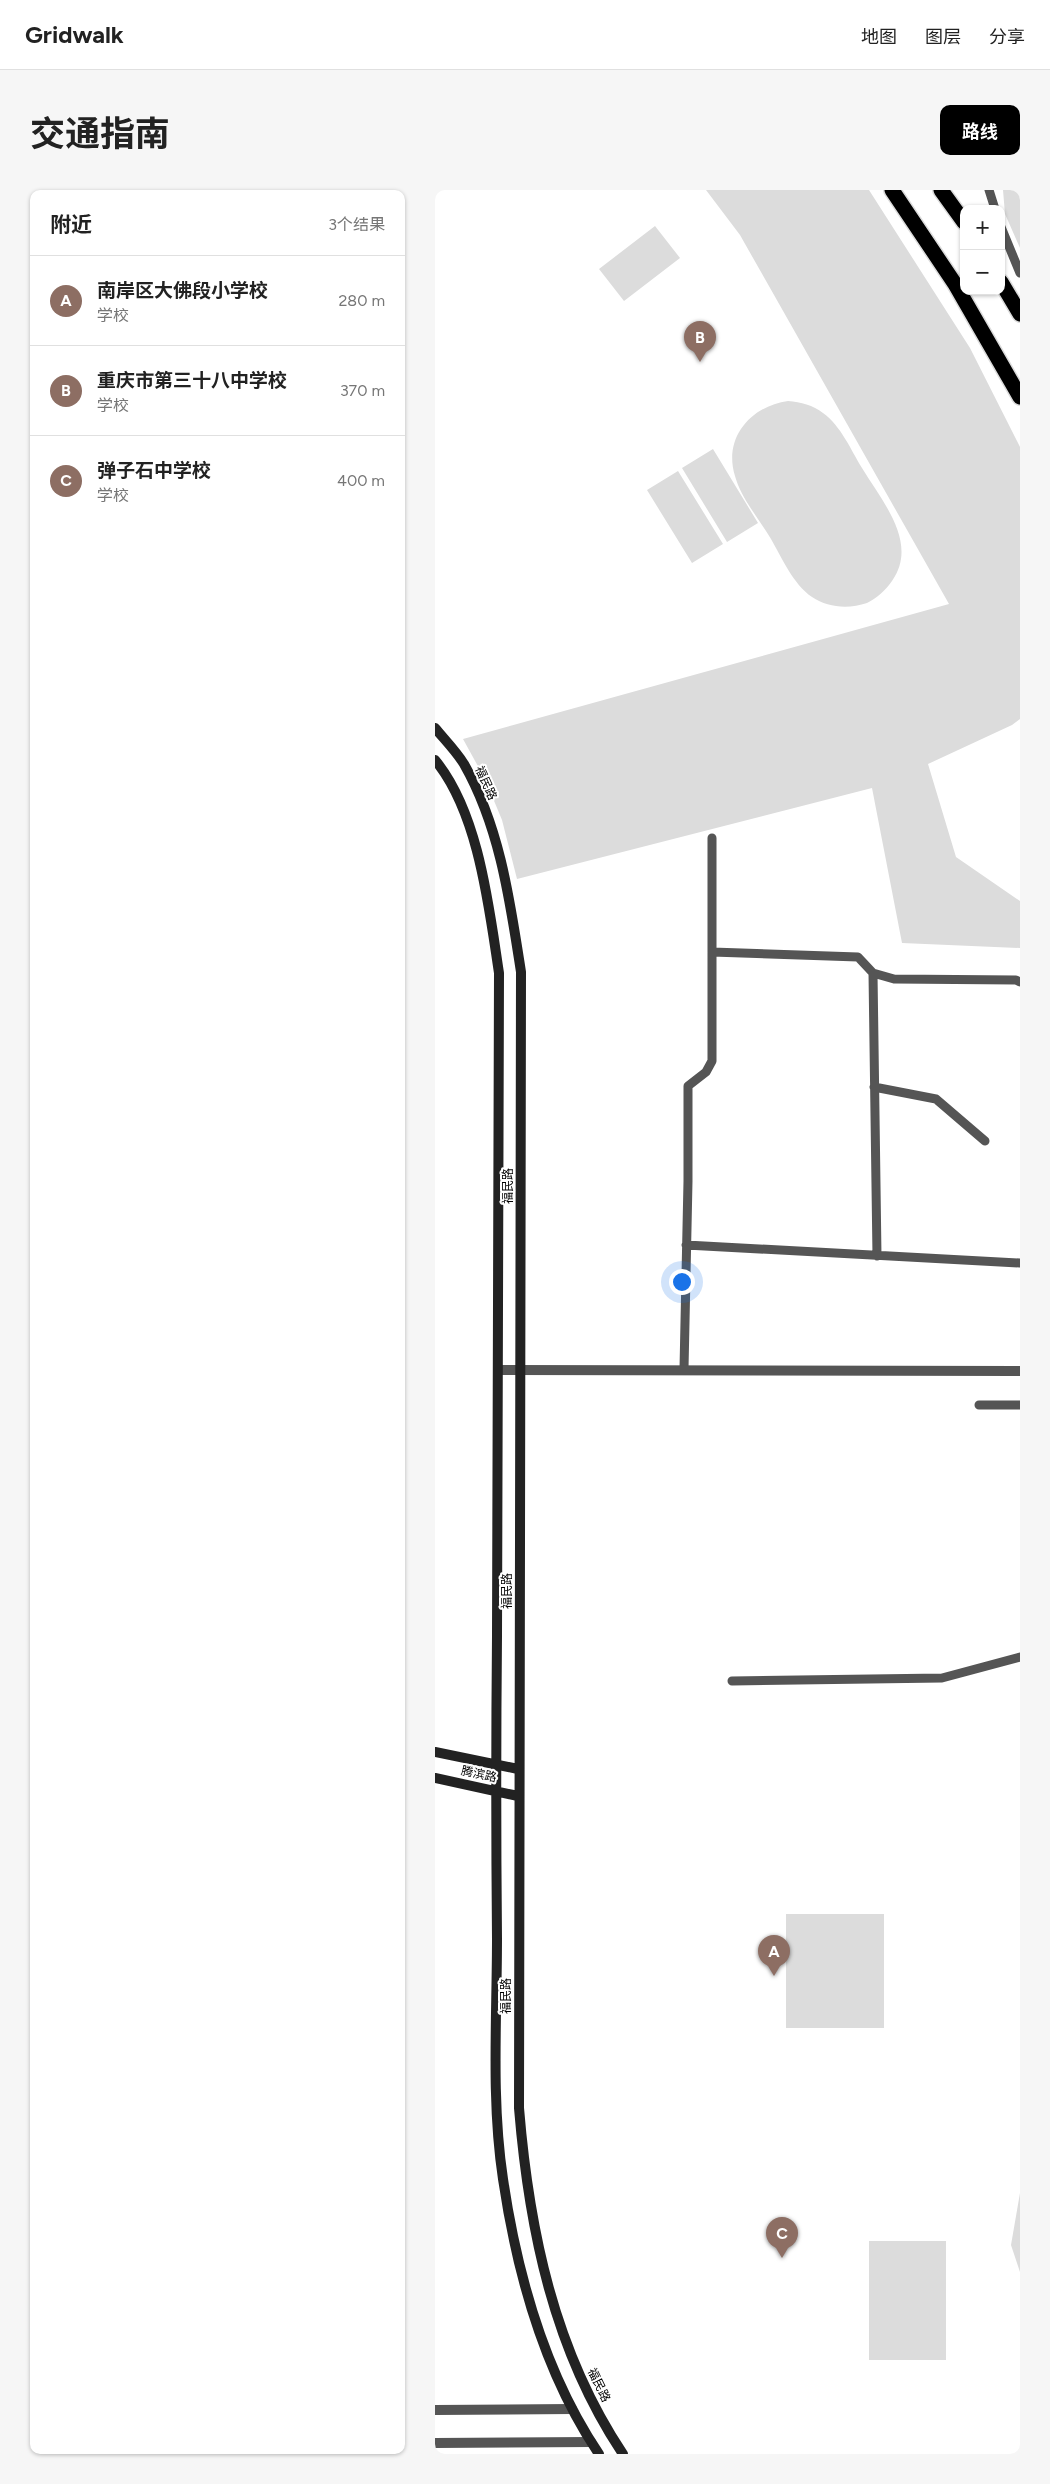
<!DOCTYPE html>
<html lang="zh">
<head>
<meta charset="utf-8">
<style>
	:root { --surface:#fff; --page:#f6f6f6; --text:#222; --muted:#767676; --line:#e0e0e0; --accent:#000 }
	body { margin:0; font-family:Figtree,"Noto Sans SC",sans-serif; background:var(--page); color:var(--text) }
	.controls { position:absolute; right:15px; top:15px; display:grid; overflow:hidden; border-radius:10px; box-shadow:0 1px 4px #0004 }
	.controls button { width:45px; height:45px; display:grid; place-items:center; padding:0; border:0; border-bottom:1px solid var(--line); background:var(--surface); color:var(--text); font:25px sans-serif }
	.you { position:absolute; left:246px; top:1091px; width:18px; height:18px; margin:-12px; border:4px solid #fff; border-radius:50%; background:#1a73e8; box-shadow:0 0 0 8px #1a73e833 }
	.badge { display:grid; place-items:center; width:32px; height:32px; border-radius:50%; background:var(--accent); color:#fff; font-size:16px; font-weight:700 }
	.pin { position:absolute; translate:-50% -41px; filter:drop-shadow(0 1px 2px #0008) }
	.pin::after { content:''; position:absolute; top:26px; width:18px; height:15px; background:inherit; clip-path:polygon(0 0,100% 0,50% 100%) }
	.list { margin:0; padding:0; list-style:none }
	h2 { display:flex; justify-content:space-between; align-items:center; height:65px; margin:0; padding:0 20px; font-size:21px }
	h2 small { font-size:16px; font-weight:400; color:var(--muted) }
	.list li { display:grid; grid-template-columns:32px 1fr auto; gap:15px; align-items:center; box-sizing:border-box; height:90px; padding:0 20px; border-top:1px solid var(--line) }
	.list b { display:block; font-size:19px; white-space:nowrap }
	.list p { margin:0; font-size:16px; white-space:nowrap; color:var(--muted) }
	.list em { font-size:16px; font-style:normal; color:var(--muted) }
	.map { position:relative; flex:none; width:585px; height:2264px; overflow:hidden; border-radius:10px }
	header { display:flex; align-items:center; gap:30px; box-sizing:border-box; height:70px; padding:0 25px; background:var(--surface); border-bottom:1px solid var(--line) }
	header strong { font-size:24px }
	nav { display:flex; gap:28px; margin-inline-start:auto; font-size:18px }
	.intro { display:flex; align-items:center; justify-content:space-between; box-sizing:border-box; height:120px; padding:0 30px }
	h1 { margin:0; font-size:35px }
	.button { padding:12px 22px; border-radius:10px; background:var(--accent); color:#fff; font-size:18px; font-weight:700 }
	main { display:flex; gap:30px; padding:0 30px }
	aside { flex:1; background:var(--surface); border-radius:10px; box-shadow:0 1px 4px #0004 }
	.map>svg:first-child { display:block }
	.green { fill:#dcdcdc }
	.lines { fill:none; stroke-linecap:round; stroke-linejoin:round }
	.highway-casing { stroke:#dbdbdb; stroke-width:18 }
	.lane { stroke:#555; stroke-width:9 }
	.street { stroke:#555; stroke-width:10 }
	.secondary { stroke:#222; stroke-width:10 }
	.highway { stroke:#000; stroke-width:15 }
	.labels { text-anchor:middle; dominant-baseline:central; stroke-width:4; stroke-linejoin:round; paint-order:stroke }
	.street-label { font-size:12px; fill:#000; stroke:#fff }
</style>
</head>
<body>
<header>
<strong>Gridwalk</strong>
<nav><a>地图</a><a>图层</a><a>分享</a></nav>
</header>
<div class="intro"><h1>交通指南</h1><a class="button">路线</a></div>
<main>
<aside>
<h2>附近<small>3个结果</small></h2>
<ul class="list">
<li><span class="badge" style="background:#8d6e63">A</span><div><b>南岸区大佛段小学校</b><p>学校</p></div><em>280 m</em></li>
<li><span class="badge" style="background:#8d6e63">B</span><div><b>重庆市第三十八中学校</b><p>学校</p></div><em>370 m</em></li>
<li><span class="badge" style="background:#8d6e63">C</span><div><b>弹子石中学校</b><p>学校</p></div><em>400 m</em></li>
</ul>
</aside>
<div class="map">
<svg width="585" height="2264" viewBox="0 0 585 2264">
	<rect width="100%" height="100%" fill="#fff"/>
	<path class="green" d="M271 0H434L535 158 585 257V529L577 535 493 574 521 667 585 711V758L467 753 437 598 82 689 67 630 50 589 28 549 514 414 305 45Z
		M568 0H585V58L570 24Z
		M220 36 245 68 189 111 164 79Z
		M353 211C366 212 378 215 388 223 406 236 416 260 427 278 447 311 484 353 457 391 451 400 442 408 432 413 414 419 393 418 377 407 358 394 347 368 336 349 324 329 306 308 300 286 288 248 316 216 353 211Z
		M278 259 323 333 292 352 247 278Z
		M243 281 288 354 257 373 212 300Z
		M351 1724H449V1838H351Z
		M585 2003V2082L576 2055Z
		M434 2051H511V2170H434Z"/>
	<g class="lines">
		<defs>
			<path id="highway" d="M457 0 520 94 585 207
				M506 0 529 32
				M566 92 585 124"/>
		</defs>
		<use href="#highway" class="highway-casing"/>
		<path class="lane" d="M554 0 560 19
			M566 37 585 83
			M277 762 423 767 438 783 459 789 581 790 585 792
			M438 783 442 1066
			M439 897 501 909 550 951
			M251 1055 585 1073
			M249 1179 253 991V896L271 882 277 871V648
			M544 1215H585
			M297 1491 507 1488 585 1467"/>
		<path class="street" d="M63 1180 585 1181
			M0 2220 137 2219
			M0 2253 156 2252"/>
		<path class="secondary" d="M0 538C9 549 21 561 29 574 65 637 75 711 86 782L84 1918C94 2040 119 2161 188 2264
			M0 570C44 623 54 718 64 783 63 1004 62 1225 62 1446 61 1547 61 1647 62 1748 62 1827 56 1910 68 1989 82 2084 110 2184 164 2264
			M0 1562 83 1579
			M0 1588 83 1606"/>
		<use href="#highway" class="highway"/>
	</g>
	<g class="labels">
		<g class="street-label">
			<text transform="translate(51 593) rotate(66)">福民路</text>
			<text transform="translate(73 996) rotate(-90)">福民路</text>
			<text transform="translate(72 1401) rotate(-90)">福民路</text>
			<text transform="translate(44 1584) rotate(12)">腾滨路</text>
			<text transform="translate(71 1806) rotate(-90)">福民路</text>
			<text transform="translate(164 2195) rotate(64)">福民路</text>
		</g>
	</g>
</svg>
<div class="controls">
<button>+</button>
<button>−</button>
</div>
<div class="you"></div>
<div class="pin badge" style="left:339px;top:1786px;background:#8d6e63">A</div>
<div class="pin badge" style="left:265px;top:172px;background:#8d6e63">B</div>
<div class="pin badge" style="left:347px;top:2068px;background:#8d6e63">C</div>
</div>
</main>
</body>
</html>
